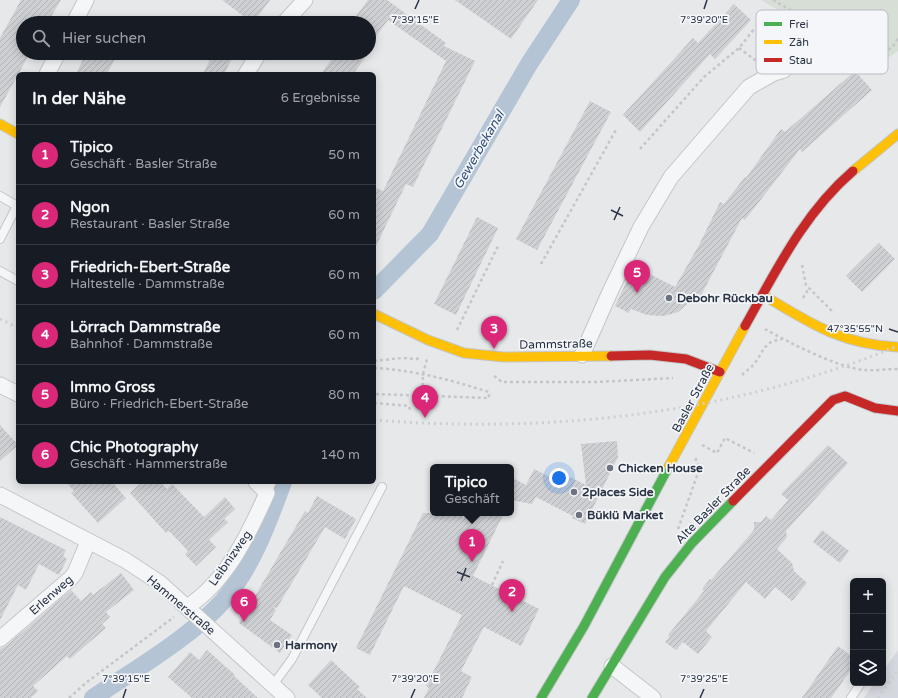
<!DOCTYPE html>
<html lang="de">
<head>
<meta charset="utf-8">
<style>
	:root { --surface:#171b24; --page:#20242c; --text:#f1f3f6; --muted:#9ea1a6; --line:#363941; --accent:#db2777 }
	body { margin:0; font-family:"Varela Round",sans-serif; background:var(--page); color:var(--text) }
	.controls { position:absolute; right:12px; bottom:12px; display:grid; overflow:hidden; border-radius:6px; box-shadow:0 2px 10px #0003 }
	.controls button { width:36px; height:36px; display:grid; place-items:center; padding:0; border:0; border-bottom:1px solid var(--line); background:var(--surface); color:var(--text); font:20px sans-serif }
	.you { position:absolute; left:559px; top:478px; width:14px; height:14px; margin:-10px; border:3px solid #fff; border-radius:50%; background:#1a73e8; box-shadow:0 0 0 6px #1a73e833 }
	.badge { display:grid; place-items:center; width:26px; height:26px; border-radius:50%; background:var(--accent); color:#fff; font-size:13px; font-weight:700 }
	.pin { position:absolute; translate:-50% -33px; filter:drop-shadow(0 1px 2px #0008) }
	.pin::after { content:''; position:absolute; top:21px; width:14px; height:12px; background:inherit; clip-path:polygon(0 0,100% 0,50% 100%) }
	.popup { position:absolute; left:430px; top:464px; width:84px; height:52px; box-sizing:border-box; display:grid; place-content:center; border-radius:6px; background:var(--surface); filter:drop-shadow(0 1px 3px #0005); font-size:13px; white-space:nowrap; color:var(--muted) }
	.popup b { font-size:15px; color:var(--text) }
	.popup::after { content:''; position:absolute; left:50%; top:100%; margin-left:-8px; border:8px solid transparent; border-top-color:var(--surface) }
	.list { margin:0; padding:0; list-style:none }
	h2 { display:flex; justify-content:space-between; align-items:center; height:52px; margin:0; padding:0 16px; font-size:17px }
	h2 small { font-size:13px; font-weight:400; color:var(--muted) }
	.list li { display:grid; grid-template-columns:26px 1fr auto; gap:12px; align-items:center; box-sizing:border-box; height:60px; padding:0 16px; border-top:1px solid var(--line) }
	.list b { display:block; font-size:15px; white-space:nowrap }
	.list p { margin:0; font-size:13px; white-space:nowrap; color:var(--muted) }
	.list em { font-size:13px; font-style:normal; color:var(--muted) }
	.icon { flex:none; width:22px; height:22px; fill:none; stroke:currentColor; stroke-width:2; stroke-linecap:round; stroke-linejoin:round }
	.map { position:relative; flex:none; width:898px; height:698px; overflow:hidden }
	.search { position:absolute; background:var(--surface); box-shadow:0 2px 10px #0003; left:16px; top:16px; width:360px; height:44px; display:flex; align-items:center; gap:10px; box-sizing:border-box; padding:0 14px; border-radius:22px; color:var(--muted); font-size:15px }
	.panel { position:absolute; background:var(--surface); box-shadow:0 2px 10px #0003; left:16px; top:72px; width:360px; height:412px; border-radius:6px }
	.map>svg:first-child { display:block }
	.built { fill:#d4d7dd }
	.park { fill:#d6ded6 }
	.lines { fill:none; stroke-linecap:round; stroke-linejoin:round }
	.canal { stroke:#b4c4d5; stroke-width:18 }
	.building { fill:url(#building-hatch) }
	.lane-casing { stroke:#c4c6c8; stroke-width:10 }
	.street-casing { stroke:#c4c6c8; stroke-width:17 }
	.fast-casing { stroke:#c4c6c8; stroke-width:11 }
	.slow-casing { stroke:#c4c6c8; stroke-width:11 }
	.jam-casing { stroke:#c4c6c8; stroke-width:11 }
	.path { stroke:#c5c6ca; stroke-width:2.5; stroke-dasharray:3 3; stroke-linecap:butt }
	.lane { stroke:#f5f6f7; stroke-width:8 }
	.street { stroke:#f5f6f7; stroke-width:15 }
	.fast { stroke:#4caf50; stroke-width:9 }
	.slow { stroke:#ffc107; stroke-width:9 }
	.jam { stroke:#c62828; stroke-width:9 }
	.rail { stroke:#cecfd2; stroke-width:3; stroke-dasharray:2 4; stroke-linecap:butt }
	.ticks { fill:none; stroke:#2b3445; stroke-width:1.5 }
	.poi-dot { fill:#6c737f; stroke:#f4f6f9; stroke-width:1.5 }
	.labels { text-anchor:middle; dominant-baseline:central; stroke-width:3.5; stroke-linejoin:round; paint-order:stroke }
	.poi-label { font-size:12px; font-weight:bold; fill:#2b3445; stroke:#f4f6f9; text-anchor:start }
	.street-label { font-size:12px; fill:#2b3445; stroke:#f4f6f9 }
	.water-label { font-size:13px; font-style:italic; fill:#34527a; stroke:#f4f6f9 }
	.key { fill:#f4f6f9; stroke:#b8bcc3; stroke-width:1 }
	.key-label { font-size:11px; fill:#2b3445 }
	.ticks-label { font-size:10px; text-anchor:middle; fill:#2b3445; stroke:#f4f6f9; stroke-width:3.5; stroke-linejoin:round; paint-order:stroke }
</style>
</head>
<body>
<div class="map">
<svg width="898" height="698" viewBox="0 0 898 698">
	<defs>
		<pattern id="building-hatch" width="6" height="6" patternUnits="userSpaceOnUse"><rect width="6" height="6" fill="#ced0d3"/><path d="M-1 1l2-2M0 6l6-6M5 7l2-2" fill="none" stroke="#b1b3b6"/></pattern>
	</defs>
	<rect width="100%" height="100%" fill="#e6e8ea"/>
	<path class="built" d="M898 650V698H864L874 683H883V671Z"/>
	<path class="park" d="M761 0H898V51L874 67Z"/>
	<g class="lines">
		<path class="canal" d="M374 291 430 234 529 64 571 0
			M93 698C134 670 191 637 223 601 252 567 268 523 283 482"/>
	</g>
	<path class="building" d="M21 0H61L47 23H23V53H30L0 107V38Z
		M222 0H270L253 23Z
		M368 0H387L446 43 444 46 475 61 413 187 406 184 374 250V187L383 191 446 61 388 20 369 46V23H351Z
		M455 0H538L511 39Z
		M734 4 751 20 715 59 710 54 640 132 623 115 693 38 698 43Z
		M795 23 847 52 839 65 803 45 801 49 783 39Z
		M86 53H118L107 74H76Z
		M213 53H235L224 74H203Z
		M336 53H369L353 74H321Z
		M855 71 872 90 802 152 800 149 745 220 742 218 699 299 695 297 678 312 664 316 647 315 631 309 629 313 615 306 634 266 675 287 699 245 720 202 724 204 745 177 746 178 781 129 785 132Z
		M590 101 611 112 537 250 516 239Z
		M477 217 498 228 456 315 434 304Z
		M879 243 895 259 862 292 846 276Z
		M0 425 18 445 0 461Z
		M617 441 618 457 585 524 572 518 573 516 536 497 532 504 511 500V477L526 485 534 469 550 477 554 469 586 485 581 444Z
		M828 445 848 463 786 531 787 537 777 549 792 563 794 571 807 583 792 601 775 587 765 599 746 582 706 631 712 637 698 654 683 642 676 650 665 642 670 637 668 635 704 591 702 589 710 579 711 580 754 530V522H761L766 516 771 520 788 500 781 494Z
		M66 482H112L126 498 98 523 71 493 74 491Z
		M142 482H160L167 489 172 484 204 517 225 497 235 509 224 519 228 522 209 540 216 547 196 566 185 554 188 551 169 531 166 533 130 493Z
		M317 496 356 519 345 539 325 527 277 608 273 607 276 610 270 620 292 635 280 653 239 623 305 511 308 513Z
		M423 513H463V519L466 513H504L473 576 539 609 521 646 484 627 461 671 472 677 462 698H424L429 688 426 686 462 615 404 586 370 655 356 648Z
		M0 517 66 550 63 556 67 559 59 575 39 564 26 590 18 585 0 620Z
		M822 530 849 551 840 563 813 542Z
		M121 573 134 590 106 612 110 617 102 624 106 628 70 659 67 656 33 686 38 691 31 698H0V649L6 646 71 590 81 601 91 592 93 595Z
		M838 646 853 657V667L831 698H802Z
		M207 650 235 675 234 676 258 698H192L168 677 190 652 199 660Z
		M331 660 360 687 357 689 367 698H322L308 685Z"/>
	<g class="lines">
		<defs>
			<path id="lane" d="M0 196 17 206
				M0 239 18 204
				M0 271 18 281
				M267 493 272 482
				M273 685 292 659 382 487
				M851 698 861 683"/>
			<path id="street" d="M74 23 86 0
				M284 23 305 0
				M47 74 58 53
				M246 74 259 53
				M582 355 609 294 641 227 671 177 749 87 774 73 784 70
				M0 385 18 394
				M0 495 125 560 160 583 287 698
				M187 607C226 582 249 534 267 493L256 482
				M0 639 71 578 75 573 88 542
				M612 666 653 698"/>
			<path id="fast" d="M541 698 584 626 669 466
				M592 698 665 577 692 543 733 501"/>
			<path id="slow" d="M0 124 18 134
				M853 171 898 134
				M763 295C810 323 842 345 898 347
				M374 314 428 340 464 353 503 357 611 356
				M669 466 745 326"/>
			<path id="jam" d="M745 326C776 271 804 213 853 171
				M611 356 650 355 686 359 720 372
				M733 501 833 400 845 396 875 408 898 411"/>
		</defs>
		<use href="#lane" class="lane-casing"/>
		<use href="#street" class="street-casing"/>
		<use href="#fast" class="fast-casing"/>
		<use href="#slow" class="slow-casing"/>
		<use href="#jam" class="jam-casing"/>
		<path class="path" d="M773 0 872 57 892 48 898 38
			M739 48 759 63
			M640 149 704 77 739 48 755 28
			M541 264 617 128
			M802 265 806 285 832 311
			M803 298 809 288
			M765 329C790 343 836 367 864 370 875 371 887 369 898 369
			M457 330 498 246
			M374 361 402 358 417 359 419 357
			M374 368C414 370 451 380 489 392V398L374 394
			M742 375C746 371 751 368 754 364 765 351 762 342 782 339
			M494 376 502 382H597L673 378
			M374 403 409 406 410 410
			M422 410 423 374 427 359
			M702 445 717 453 725 438 754 453
			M678 529 698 473V463L695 458
			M492 585 503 561
			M69 698 87 682 174 617"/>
		<use href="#lane" class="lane"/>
		<use href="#street" class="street"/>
		<use href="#fast" class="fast"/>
		<use href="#slow" class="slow"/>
		<use href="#jam" class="jam"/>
		<path class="rail" d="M0 319 18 328
			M374 420C553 434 731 414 898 346
			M878 698 898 670"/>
	</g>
	<path class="ticks" d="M415 9 419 0M704 9 707 0M611 210 623 216M614 220 620 207M889 329 898 332M457 572 470 577M461 581 466 568M123 698 126 689M411 698 415 689M700 698 704 689"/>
	<g class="poi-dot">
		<circle cx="669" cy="298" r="4"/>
		<circle cx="610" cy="468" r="4"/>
		<circle cx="574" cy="492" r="4"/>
		<circle cx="579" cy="515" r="4"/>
		<circle cx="277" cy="645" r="4"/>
	</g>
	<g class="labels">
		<g class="poi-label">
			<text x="677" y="298">Debohr Rückbau</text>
			<text x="618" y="468">Chicken House</text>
			<text x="582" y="492">2places Side</text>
			<text x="587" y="515">Büklü Market</text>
			<text x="285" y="645">Harmony</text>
		</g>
		<g class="street-label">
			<text transform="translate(556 344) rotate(-1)">Dammstraße</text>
			<text transform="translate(693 398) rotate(-62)">Basler Straße</text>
			<text transform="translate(713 505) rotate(-46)">Alte Basler Straße</text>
			<text transform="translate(230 558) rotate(-55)">Leibnizweg</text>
			<text transform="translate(51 595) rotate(-41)">Erlenweg</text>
			<text transform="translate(181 605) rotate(40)">Hammerstraße</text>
		</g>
		<g class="water-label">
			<text transform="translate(479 150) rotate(-60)">Gewerbekanal</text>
		</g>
	</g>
	<rect x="756" y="10" width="132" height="64" rx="6" class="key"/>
	<rect x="764" y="22" width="18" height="4" fill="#4caf50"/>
	<rect x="764" y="40" width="18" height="4" fill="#ffc107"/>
	<rect x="764" y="58" width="18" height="4" fill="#c62828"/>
	<g class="key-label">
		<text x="789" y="28">Frei</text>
		<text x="789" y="46">Zäh</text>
		<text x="789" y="64">Stau</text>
	</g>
	<g class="ticks-label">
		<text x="415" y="23">7°39'15"E</text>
		<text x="704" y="23">7°39'20"E</text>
		<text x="855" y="332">47°35'55"N</text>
		<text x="126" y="682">7°39'15"E</text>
		<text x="415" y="682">7°39'20"E</text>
		<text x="704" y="682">7°39'25"E</text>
	</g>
</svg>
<div class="controls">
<button>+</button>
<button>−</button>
<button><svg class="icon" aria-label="layers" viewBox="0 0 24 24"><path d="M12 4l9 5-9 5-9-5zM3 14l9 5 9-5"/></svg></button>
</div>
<div class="you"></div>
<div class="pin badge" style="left:472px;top:562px">1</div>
<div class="popup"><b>Tipico</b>Geschäft</div>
<div class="pin badge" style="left:512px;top:612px">2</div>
<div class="pin badge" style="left:494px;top:349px">3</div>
<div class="pin badge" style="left:425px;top:418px">4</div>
<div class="pin badge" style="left:637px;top:293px">5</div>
<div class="pin badge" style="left:244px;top:622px">6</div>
<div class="search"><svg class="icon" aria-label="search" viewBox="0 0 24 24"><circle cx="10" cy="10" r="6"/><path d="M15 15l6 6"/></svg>Hier suchen</div>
<section class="panel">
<h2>In der Nähe<small>6 Ergebnisse</small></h2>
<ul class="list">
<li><span class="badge">1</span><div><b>Tipico</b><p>Geschäft · Basler Straße</p></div><em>50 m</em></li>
<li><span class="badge">2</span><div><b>Ngon</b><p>Restaurant · Basler Straße</p></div><em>60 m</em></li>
<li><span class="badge">3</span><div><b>Friedrich-Ebert-Straße</b><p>Haltestelle · Dammstraße</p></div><em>60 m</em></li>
<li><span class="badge">4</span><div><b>Lörrach Dammstraße</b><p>Bahnhof · Dammstraße</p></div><em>60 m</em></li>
<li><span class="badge">5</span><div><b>Immo Gross</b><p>Büro · Friedrich-Ebert-Straße</p></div><em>80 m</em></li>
<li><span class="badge">6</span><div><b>Chic Photography</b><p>Geschäft · Hammerstraße</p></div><em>140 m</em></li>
</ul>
</section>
</div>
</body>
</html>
